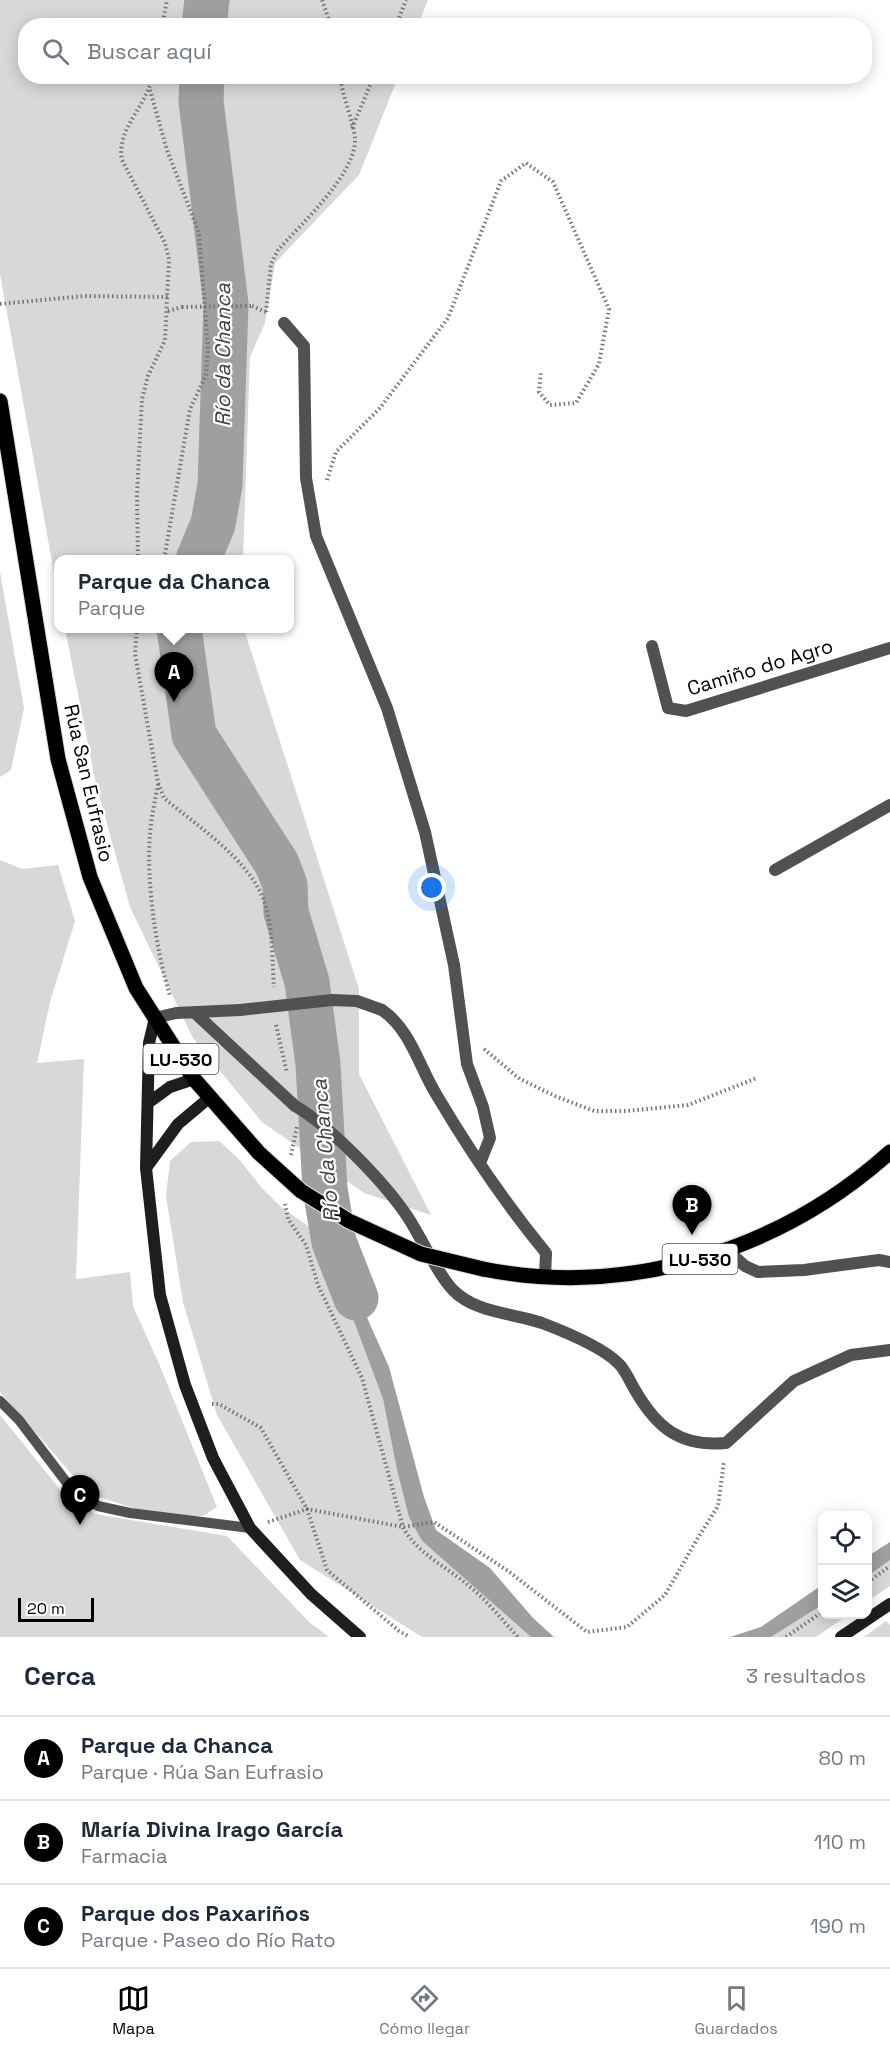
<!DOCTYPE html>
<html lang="es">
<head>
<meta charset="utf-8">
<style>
	:root { --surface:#fff; --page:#f6f6f7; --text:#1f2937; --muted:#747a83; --line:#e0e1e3; --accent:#000 }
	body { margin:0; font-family:"Space Grotesk",sans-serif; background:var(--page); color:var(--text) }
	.controls { position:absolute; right:18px; bottom:18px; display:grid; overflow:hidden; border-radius:12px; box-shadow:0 3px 15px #0003 }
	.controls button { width:54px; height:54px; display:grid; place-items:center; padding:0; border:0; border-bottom:2px solid var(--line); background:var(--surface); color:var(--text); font:30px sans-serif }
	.scale { position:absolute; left:18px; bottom:15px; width:76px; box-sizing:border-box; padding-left:6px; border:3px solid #000; border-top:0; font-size:16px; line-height:21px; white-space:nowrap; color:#000; -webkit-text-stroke:4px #fff; paint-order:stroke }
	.you { position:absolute; left:432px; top:888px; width:21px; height:21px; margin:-15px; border:4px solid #fff; border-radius:50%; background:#1a73e8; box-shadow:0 0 0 9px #1a73e833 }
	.badge { display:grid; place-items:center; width:39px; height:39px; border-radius:50%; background:var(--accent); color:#fff; font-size:20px; font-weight:700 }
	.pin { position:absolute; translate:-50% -50px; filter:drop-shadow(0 2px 3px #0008) }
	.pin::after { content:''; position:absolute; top:32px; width:21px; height:18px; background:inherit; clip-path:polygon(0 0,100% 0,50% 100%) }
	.popup { position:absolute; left:54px; top:555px; width:240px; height:78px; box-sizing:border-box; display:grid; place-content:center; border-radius:12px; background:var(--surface); filter:drop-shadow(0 2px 4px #0005); font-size:20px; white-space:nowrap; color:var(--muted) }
	.popup b { font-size:22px; color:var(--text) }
	.popup::after { content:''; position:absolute; left:50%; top:100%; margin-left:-12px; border:12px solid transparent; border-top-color:var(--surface) }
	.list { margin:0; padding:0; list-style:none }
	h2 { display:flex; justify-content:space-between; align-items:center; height:78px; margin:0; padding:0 24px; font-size:26px }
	h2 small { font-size:20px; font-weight:400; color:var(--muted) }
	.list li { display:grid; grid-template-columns:39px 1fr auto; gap:18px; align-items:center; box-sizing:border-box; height:84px; padding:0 24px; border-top:2px solid var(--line) }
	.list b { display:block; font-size:22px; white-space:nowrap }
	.list p { margin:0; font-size:20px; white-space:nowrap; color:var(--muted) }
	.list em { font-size:20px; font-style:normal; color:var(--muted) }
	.icon { flex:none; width:33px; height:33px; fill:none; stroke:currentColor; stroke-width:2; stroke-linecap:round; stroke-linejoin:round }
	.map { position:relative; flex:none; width:890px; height:1637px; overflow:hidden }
	.search { position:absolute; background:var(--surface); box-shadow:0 3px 15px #0003; left:18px; right:18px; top:18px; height:66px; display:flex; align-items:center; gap:15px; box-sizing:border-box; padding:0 21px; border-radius:24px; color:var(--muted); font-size:22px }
	.sheet { height:330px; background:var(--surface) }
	nav { display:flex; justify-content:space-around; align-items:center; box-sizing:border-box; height:84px; border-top:2px solid var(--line); background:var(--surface); font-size:16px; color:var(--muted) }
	nav a { display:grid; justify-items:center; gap:3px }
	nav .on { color:var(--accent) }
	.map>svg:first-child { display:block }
	.green { fill:#d8d8d8 }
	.water { fill:#9f9f9f }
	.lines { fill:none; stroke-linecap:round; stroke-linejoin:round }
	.river { stroke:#9f9f9f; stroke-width:45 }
	.primary-casing { stroke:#dbdbdb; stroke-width:17 }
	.path { stroke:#737373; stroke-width:4; stroke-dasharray:1.5 3; stroke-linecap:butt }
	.lane { stroke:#515151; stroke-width:10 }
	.street { stroke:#515151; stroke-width:12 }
	.secondary { stroke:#1e1e1e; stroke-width:12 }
	.primary { stroke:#000; stroke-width:15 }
	.primary-bridge-casing { stroke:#dbdbdb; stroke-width:17; stroke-linecap:butt }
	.path-bridge { stroke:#737373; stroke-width:4; stroke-dasharray:1.5 3; stroke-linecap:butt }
	.street-bridge { stroke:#515151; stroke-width:12 }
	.primary-bridge { stroke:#000; stroke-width:15 }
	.labels { text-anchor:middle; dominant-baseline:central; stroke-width:4.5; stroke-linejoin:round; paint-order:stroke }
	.shield { fill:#fff; stroke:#4c4c4c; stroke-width:1.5 }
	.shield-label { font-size:18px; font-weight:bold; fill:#000 }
	.street-label { font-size:20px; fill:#000; stroke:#fff }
	.water-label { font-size:21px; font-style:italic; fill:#404040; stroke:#fff }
</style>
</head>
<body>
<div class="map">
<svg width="890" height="1637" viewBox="0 0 890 1637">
	<rect width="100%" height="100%" fill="#fff"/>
	<path class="green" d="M0 0H428L418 25 26 26V76L398 77 359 175 275 263 265 323 250 357 243 559 58 560V595L0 274Z
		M0 572 24 708 11 770 0 777Z
		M65 629H244L359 989V1074L431 1215 364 1193 262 1122 193 1038 130 907 96 784Z
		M0 860 22 869 58 865 75 921 50 1002 37 1063 84 1059 76 1279 130 1272 133 1306 160 1366 217 1507 203 1516H188L136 1509 99 1497 76 1479 0 1392Z
		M219 1141 239 1159 261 1187 281 1207 322 1236 383 1399 397 1470 409 1516 422 1541 531 1637H422L300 1560 217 1415 183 1302 166 1196 170 1161 191 1142Z
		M0 1415 67 1498 95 1514 227 1536 309 1622 329 1637H0Z
		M890 1560V1586L868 1601V1576Z
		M822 1605V1614L848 1615 816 1637H771Z
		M886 1621 890 1625V1637H864Z"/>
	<path class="water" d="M322 1236 341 1244 368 1320 389 1367 424 1497 436 1530 490 1568 533 1618 554 1637H531L422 1541 409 1517 397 1470 383 1399Z
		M890 1542V1560L868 1576V1556Z
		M822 1585V1605L771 1637H730L761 1627Z"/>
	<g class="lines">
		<path class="river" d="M204 26 207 0
			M198 560 213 524 220 485 226 304 201 101 202 76
			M179 628 194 735 277 864 285 885 286 912 307 982 318 1064 325 1189 334 1242 356 1298"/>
		<defs>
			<path id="primary" d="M0 401 58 759 90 877 136 988 194 1079 259 1153
				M483 1269C628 1298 780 1251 890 1152"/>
		</defs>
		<use href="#primary" class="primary-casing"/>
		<path class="path" d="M322 0 331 26
			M162 26 167 0
			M396 26 406 0
			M150 90 167 150 199 233 208 349 206 375 190 409 164 560
			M352 128 374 76
			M0 304 84 296 168 297
			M252 306 268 313
			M168 311 182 307
			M266 312 271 264 278 250C301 224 355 175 355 140 355 126 342 95 340 76
			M327 480 336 452 380 408 448 318 501 181 526 163 553 182 609 309 599 364 576 403 550 405 539 392 541 371
			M138 560 137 494 142 399 148 376 165 340 169 259 165 243 122 160C116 128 147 107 152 76
			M137 628 135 654 158 783 164 798C197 826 252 861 265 904 273 930 272 961 274 987
			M158 784C155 801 151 818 150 834 146 881 156 951 170 996
			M276 1025 287 1073
			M484 1049 520 1079 555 1096 594 1111H626L688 1105 757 1078
			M291 1155 297 1127
			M285 1204 288 1219 306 1245 318 1285 362 1378 403 1527C417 1554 446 1566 469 1586 487 1600 502 1620 518 1637
			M212 1404H219L261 1428 307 1509 327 1570 399 1631 410 1637
			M268 1522 307 1509 403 1527 434 1522 508 1571 587 1632 627 1627 665 1595 696 1541 718 1506 724 1461
			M868 1582 890 1566
			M786 1637 822 1612"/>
		<path class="lane" d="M0 1401 19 1420 67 1483 98 1506 130 1513 250 1528"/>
		<path class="street" d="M284 323 304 346 306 478 316 536 387 708 425 832 454 965 467 1064 483 1107 490 1138 480 1163
			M652 646 668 708 686 711 890 648
			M775 870 890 805
			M382 1010C410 1029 419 1066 436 1094 469 1150 505 1203 546 1253L545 1277
			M194 1012 295 1106C329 1125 382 1180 405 1213 420 1234 437 1274 453 1290 475 1313 513 1313 542 1323 563 1331 602 1347 618 1363 625 1369 630 1382 635 1390 657 1428 680 1447 726 1443L794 1381 851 1355 890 1350
			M155 1018 176 1013 240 1010
			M727 1250 745 1266 758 1272 804 1270 879 1260 890 1262"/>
		<path class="secondary" d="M155 1018 149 1043 146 1168 160 1295 185 1385 213 1458 250 1528 311 1594 360 1637
			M148 1103 170 1087 194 1079
			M146 1168 178 1124 209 1098
			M841 1637 890 1604"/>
		<use href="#primary" class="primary"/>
		<defs>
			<path id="primary-bridge" d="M259 1153 301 1191 349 1221 421 1254 483 1269"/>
		</defs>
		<use href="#primary-bridge" class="primary-bridge-casing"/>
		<path class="path-bridge" d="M182 307 252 306"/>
		<path class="street-bridge" d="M240 1010 332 1000 357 1001 382 1010"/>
		<use href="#primary-bridge" class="primary-bridge"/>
	</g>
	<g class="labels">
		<g class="shield">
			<rect x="143.5" y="1044" width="75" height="30" rx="4.5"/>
			<rect x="662.5" y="1244" width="75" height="30" rx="4.5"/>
		</g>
		<g class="shield-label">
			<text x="181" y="1059">LU-530</text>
			<text x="700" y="1259">LU-530</text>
		</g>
		<g class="street-label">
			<text transform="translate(760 667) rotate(-17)">Camiño do Agro</text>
			<text transform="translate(89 783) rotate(77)">Rúa San Eufrasio</text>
		</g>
		<g class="water-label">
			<text transform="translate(222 355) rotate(-90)">Río da Chanca</text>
			<text transform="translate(325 1151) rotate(-95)">Río da Chanca</text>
		</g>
	</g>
</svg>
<div class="controls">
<button><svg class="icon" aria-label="locate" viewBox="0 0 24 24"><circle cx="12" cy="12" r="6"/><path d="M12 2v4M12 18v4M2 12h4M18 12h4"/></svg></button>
<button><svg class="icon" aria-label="layers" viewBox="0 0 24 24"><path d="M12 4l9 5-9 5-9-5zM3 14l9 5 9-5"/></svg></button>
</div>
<div class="scale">20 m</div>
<div class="you"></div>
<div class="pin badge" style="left:174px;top:702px">A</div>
<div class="popup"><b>Parque da Chanca</b>Parque</div>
<div class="pin badge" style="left:692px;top:1235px">B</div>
<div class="pin badge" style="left:80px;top:1525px">C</div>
<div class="search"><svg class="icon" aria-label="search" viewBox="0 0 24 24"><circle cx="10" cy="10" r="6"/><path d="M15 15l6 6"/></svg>Buscar aquí</div>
</div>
<section class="sheet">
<h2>Cerca<small>3 resultados</small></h2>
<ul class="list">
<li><span class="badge">A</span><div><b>Parque da Chanca</b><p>Parque · Rúa San Eufrasio</p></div><em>80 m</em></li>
<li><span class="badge">B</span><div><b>María Divina Irago García</b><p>Farmacia</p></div><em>110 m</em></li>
<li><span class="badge">C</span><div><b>Parque dos Paxariños</b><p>Parque · Paseo do Río Rato</p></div><em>190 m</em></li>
</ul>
</section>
<nav>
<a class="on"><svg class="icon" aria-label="map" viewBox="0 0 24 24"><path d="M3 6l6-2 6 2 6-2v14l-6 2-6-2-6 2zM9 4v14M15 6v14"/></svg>Mapa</a>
<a><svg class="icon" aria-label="directions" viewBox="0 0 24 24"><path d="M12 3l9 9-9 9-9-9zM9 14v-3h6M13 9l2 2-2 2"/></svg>Cómo llegar</a>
<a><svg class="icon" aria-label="saved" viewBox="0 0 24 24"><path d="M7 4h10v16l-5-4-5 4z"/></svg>Guardados</a>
</nav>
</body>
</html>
